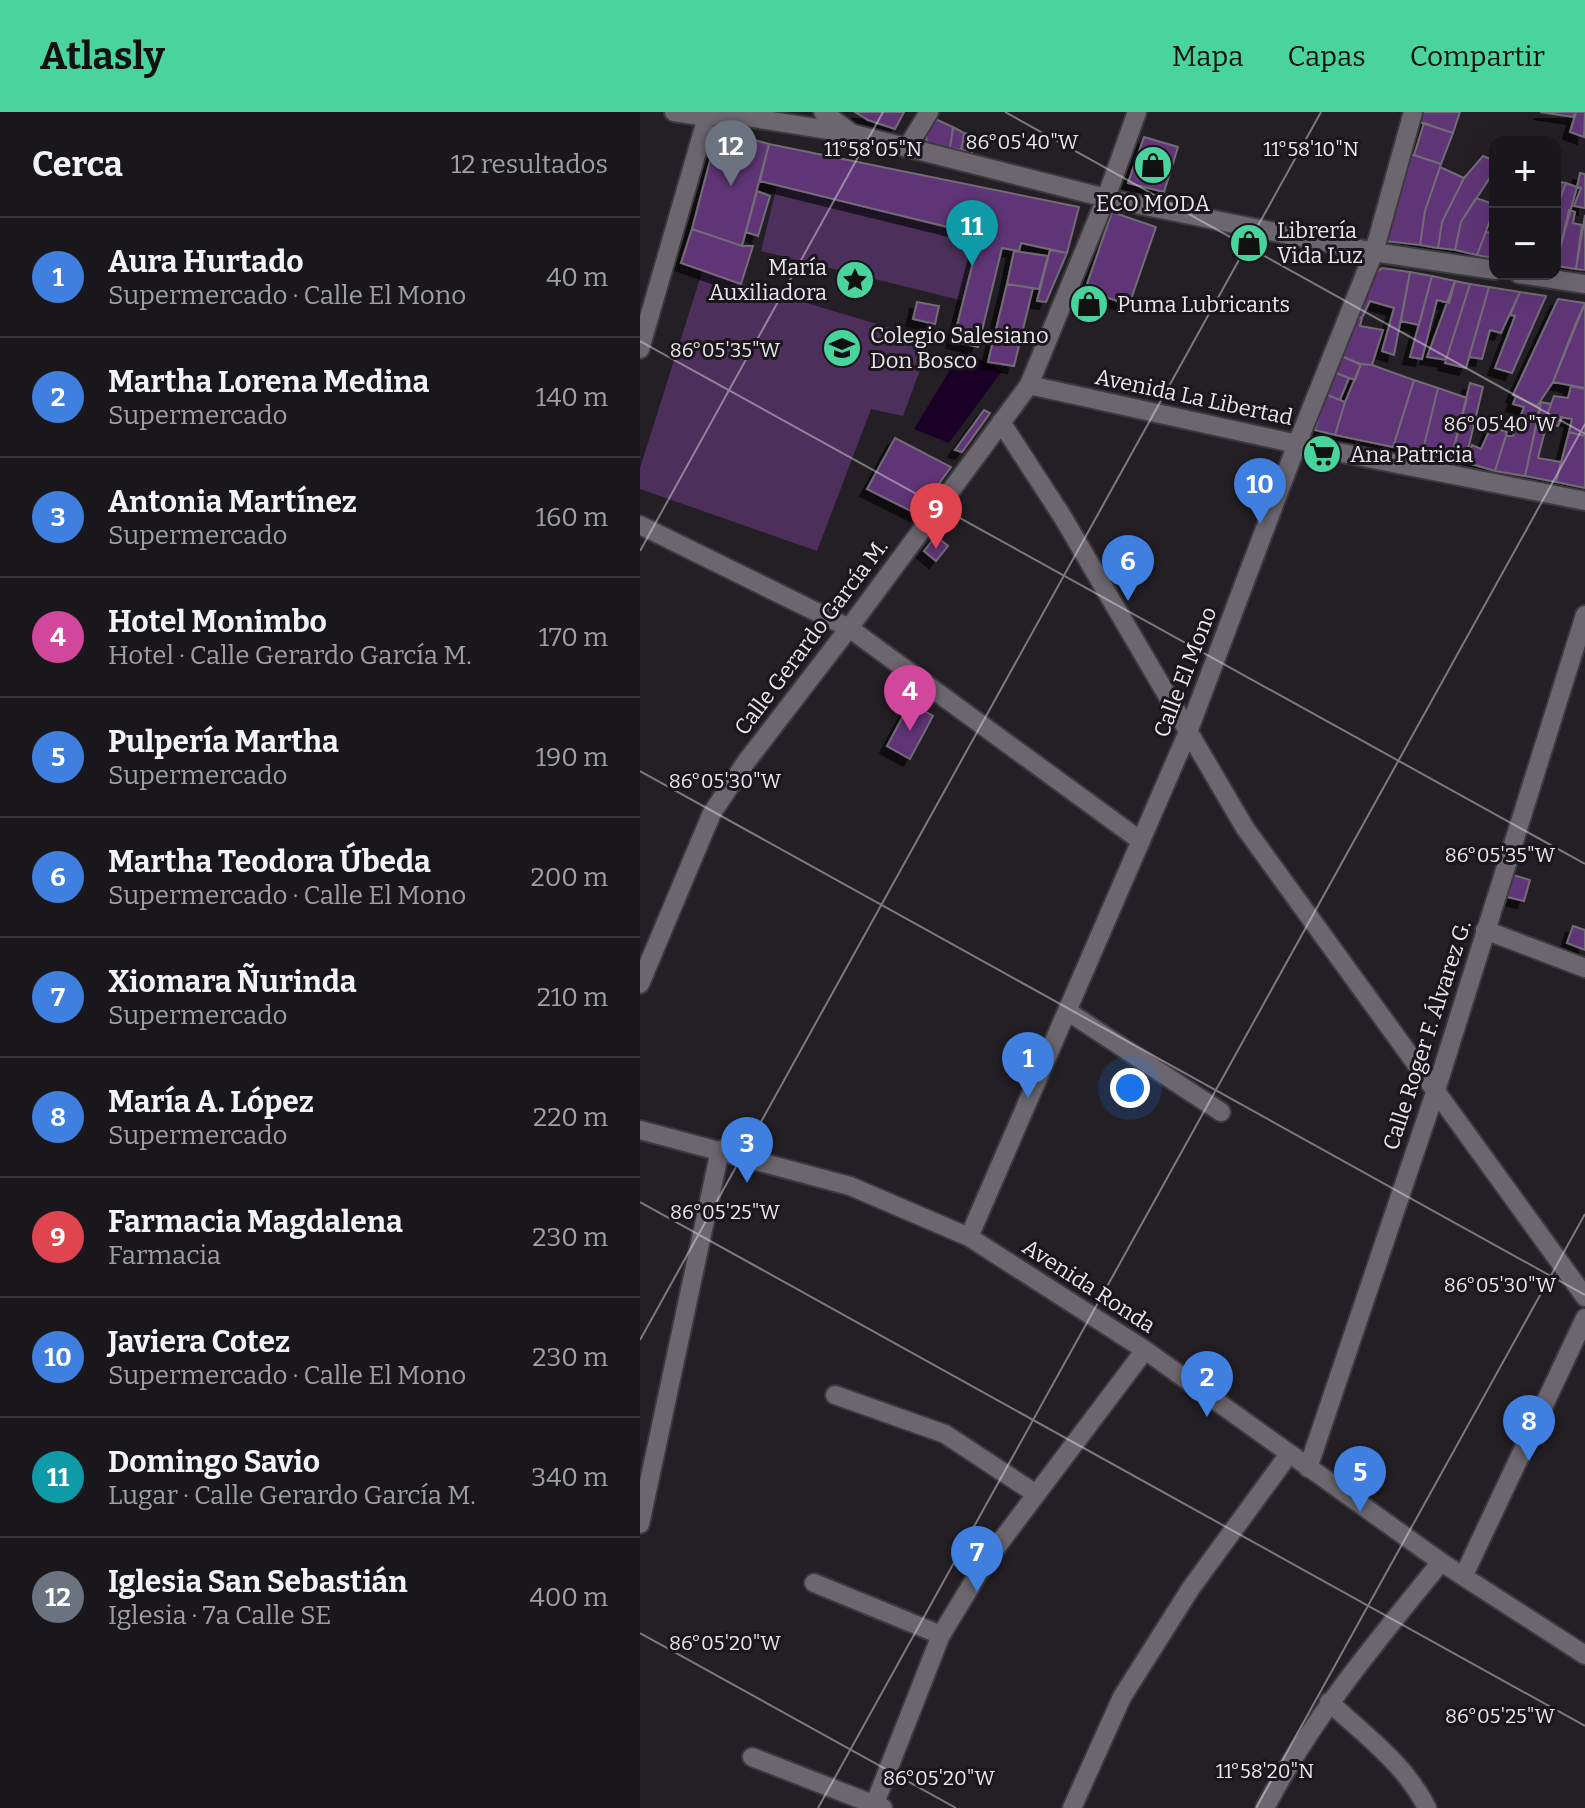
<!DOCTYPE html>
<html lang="es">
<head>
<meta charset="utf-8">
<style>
	:root { --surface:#1a171c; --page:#272429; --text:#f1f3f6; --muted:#9f9fa3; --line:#38363b; --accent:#49d49d }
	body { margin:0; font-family:Bitter,serif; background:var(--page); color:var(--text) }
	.controls { position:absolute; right:24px; top:24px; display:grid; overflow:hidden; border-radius:16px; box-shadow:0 8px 32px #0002 }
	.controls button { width:72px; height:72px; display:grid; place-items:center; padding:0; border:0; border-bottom:2px solid var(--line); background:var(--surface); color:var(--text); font:40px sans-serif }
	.you { position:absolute; left:490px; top:976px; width:28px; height:28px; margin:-20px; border:6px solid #fff; border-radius:50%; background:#1a73e8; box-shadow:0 0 0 12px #1a73e833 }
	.badge { display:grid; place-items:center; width:52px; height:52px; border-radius:50%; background:var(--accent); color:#fff; font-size:26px; font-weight:700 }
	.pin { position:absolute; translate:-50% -66px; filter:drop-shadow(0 2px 4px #0008) }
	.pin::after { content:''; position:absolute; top:42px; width:28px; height:24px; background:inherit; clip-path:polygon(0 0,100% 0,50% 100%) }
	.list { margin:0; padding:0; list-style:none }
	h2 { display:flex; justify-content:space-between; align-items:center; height:104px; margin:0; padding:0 32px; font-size:34px }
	h2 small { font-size:26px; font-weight:400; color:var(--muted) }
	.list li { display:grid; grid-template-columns:52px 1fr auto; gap:24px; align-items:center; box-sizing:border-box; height:120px; padding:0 32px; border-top:2px solid var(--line) }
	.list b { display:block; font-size:30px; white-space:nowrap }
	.list p { margin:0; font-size:26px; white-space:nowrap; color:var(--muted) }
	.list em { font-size:26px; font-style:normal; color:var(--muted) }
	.map { position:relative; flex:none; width:945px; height:1696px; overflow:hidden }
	header { display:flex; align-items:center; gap:48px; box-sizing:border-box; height:112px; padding:0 40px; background:var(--accent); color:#111 }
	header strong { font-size:38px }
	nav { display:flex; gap:44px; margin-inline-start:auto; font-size:28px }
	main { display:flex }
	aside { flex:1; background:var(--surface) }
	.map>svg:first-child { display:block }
	.green { fill:#4c305b }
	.water { fill:#1a0027 }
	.building { fill:#613577; stroke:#716c75; stroke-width:2; filter:url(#shadow) }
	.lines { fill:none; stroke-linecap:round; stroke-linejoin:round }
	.minor-casing { stroke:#3d3a3f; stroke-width:22 }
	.minor { stroke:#6c676f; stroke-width:18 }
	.ticks { fill:none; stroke:#e9e6eb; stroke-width:2; stroke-opacity:0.45 }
	.labels { text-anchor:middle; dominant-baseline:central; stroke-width:6; stroke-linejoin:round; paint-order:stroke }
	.poi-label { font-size:22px; fill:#e9e6eb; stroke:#1a161c; text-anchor:start }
	.street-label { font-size:22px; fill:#e9e6eb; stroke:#1a161c }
	.ticks-label { font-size:20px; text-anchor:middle; fill:#e9e6eb; stroke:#1a161c; stroke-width:6; stroke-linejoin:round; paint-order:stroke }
</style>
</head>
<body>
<header>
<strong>Atlasly</strong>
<nav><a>Mapa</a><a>Capas</a><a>Compartir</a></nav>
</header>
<main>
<aside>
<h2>Cerca<small>12 resultados</small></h2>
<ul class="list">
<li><span class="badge" style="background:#3f7fe0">1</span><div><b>Aura Hurtado</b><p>Supermercado · Calle El Mono</p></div><em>40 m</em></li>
<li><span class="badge" style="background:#3f7fe0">2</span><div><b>Martha Lorena Medina</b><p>Supermercado</p></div><em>140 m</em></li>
<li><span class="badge" style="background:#3f7fe0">3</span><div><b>Antonia Martínez</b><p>Supermercado</p></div><em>160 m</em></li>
<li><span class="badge" style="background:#d1479c">4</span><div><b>Hotel Monimbo</b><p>Hotel · Calle Gerardo García M.</p></div><em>170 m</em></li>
<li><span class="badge" style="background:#3f7fe0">5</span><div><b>Pulpería Martha</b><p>Supermercado</p></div><em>190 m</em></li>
<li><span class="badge" style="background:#3f7fe0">6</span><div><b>Martha Teodora Úbeda</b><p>Supermercado · Calle El Mono</p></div><em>200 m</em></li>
<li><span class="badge" style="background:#3f7fe0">7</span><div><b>Xiomara Ñurinda</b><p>Supermercado</p></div><em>210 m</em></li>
<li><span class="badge" style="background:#3f7fe0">8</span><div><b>María A. López</b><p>Supermercado</p></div><em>220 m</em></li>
<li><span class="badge" style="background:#e0444e">9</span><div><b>Farmacia Magdalena</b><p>Farmacia</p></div><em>230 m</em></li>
<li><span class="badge" style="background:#3f7fe0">10</span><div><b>Javiera Cotez</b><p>Supermercado · Calle El Mono</p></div><em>230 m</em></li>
<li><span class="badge" style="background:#0f9aa8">11</span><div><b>Domingo Savio</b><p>Lugar · Calle Gerardo García M.</p></div><em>340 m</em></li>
<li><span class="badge" style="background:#6b7280">12</span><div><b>Iglesia San Sebastián</b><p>Iglesia · 7a Calle SE</p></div><em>400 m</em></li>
</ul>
</aside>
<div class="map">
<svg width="945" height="1696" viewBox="0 0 945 1696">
	<defs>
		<filter id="shadow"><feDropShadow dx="-7" dy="7" stdDeviation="0" flood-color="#0009"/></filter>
	</defs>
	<rect width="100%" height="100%" fill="#231f25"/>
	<path class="green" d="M137 74 340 123 324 189 121 139Z
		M62 160 291 228 263 304 231 297 177 439 0 377V356Z"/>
	<path class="water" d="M322 238 362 259 309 331 274 317Z"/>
	<path class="building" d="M215 0H264L255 17 228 8Z
		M782 0H820L813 21 779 10Z
		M900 0H936L933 5Z
		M936 0H945L944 25 930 20Z
		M293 6 313 15 310 36 287 33 286 23Z
		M784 11 813 21 801 52 774 43Z
		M313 15 324 21 321 38 310 36Z
		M78 18 129 32 102 134 52 117Z
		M324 21 335 23 332 40 321 38Z
		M504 25 538 35 524 80 488 71Z
		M129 32 439 95 427 141 381 131 379 139 362 136 338 235 313 229 340 123 120 69Z
		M767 41 801 52 785 99 780 133 745 129Z
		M843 44 855 49V58L821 110 815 138 798 136 802 110 824 66Z
		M800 55 824 66 802 110 798 136 780 133 785 99Z
		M940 61 945 62V96L934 94 941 76 937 75Z
		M915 69 926 71 915 100Z
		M926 71 937 75 915 154V100Z
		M117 79 130 84 118 124 106 120Z
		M836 86 853 92 855 87V95L837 143 815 138 821 110Z
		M929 98 935 100 933 111 942 113 936 157 916 154Z
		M472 100 516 115 489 193 445 178Z
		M945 103V158L936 157Z
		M52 117 102 134H113L101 172 41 151Z
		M846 120 855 121V147L837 143Z
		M603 122 617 125 615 139 600 137Z
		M410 138 427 141 406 190 397 189Z
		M374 139 408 144 399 177 367 172Z
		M742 156 770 160 754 243 742 239 754 196 730 189 722 206 716 204 732 163Z
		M770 160 792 164 779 213 761 209Z
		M792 164 815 169 809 191 797 188 782 247 770 245Z
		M815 169 830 172 806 248 787 245Z
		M367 172 393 176 374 254 348 250Z
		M830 172 849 175 826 256 805 251Z
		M849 175 880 180 861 221 850 218 842 247 829 245Z
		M880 180 906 184 872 261 855 256 875 204 870 203Z
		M444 183 457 187 453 200 441 196Z
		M918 187 945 191 913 270 897 294 873 283Z
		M277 190 299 194 295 212 273 207Z
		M945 191V276L913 270 936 211Z
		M716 204 722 206 720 214 743 218 732 253 719 252 699 243Z
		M699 243 721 252 715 268 693 260Z
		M721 252 732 253 774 268 753 335 695 323 705 290Z
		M693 260 709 266 700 288 685 282Z
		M774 268 798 276 782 342 753 335Z
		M830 271 843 275 825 350 811 347Z
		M931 274 945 277V324L929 320 932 307 907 303 914 284 928 286Z
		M798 276 827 286 811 347 782 342Z
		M685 282 705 290 695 323 675 318Z
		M876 284 900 296 885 364 855 359 866 324H873L884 295 873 292Z
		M901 290 911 292 907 303 922 305 918 314 907 311 898 346 921 350 916 370 885 364Z
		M344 298 350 301 322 340 315 338Z
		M851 315 867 320 855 359 825 350 832 333 841 337Z
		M929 320 945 324V376L916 370Z
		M255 326 311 355 277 402 227 377Z
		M296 424 308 434 296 449 284 439Z
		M270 591 293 604 270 647 247 634Z
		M873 763 890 768 884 789 867 785Z
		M933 814 945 818V838L927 831Z"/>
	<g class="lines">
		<defs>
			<path id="minor" d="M34 0 67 5 94 3 214 22 466 86 734 140 855 158
				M183 0 210 20
				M267 36 289 0
				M879 162 945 172
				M0 237 67 5
				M389 273 657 332 945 389
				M361 310 422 404 605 716 945 1185
				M0 413 209 516 501 729
				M845 818 945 856
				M0 872 72 701 106 650 209 516 389 273 466 86 497 0
				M427 899 581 1000
				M0 1018 210 1074 329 1125 505 1238 801 1450 945 1543
				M329 1125 548 620 657 332 734 140 773 0
				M195 1283 305 1322 396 1382
				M668 1356 796 978 945 503
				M0 1412 80 1038
				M824 1463 945 1206
				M174 1471 301 1523
				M689 1590C724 1622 766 1653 787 1696
				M112 1645 243 1696
				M233 1696 301 1523 346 1449 505 1238
				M432 1696 482 1585 551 1476 649 1342
				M625 1696C672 1606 737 1529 801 1450"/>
		</defs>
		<use href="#minor" class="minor-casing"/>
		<use href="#minor" class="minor"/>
	</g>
	<path class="ticks" d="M365 0 945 322M0 229 945 752M0 439 243 0M0 659 945 1183M0 1090 945 1614M0 1228 681 0M0 1521 316 1696M178 1696 945 312M616 1696 945 1102"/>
	<defs>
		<symbol id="shop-disc" viewBox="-11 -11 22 22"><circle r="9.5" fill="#49d49d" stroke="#1a161c"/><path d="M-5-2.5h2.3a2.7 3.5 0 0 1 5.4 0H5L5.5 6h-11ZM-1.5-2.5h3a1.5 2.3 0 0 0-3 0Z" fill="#111"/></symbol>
		<symbol id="sight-disc" viewBox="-11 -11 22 22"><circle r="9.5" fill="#49d49d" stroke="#1a161c"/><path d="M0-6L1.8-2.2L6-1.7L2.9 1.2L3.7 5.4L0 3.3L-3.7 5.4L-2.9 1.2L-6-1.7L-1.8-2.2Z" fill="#111"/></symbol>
		<symbol id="school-disc" viewBox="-11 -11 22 22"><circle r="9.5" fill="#49d49d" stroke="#1a161c"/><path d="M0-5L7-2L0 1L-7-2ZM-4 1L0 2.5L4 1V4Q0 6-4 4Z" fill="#111"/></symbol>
		<symbol id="supermarket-disc" viewBox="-11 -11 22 22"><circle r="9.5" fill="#49d49d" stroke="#1a161c"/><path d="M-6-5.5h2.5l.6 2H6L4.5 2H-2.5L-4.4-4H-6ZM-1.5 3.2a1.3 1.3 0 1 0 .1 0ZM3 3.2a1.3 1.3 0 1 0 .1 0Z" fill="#111"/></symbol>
	</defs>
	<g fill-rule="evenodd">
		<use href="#shop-disc" x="491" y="31" width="44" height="44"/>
		<use href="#shop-disc" x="587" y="109" width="44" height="44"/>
		<use href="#sight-disc" x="193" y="146" width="44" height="44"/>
		<use href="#shop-disc" x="427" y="170" width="44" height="44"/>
		<use href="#school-disc" x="180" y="214" width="44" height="44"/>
		<use href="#supermarket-disc" x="660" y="320" width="44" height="44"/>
	</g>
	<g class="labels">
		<g class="poi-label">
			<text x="513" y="91" text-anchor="middle">ECO MODA</text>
			<text x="637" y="118">Librería<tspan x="637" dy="25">Vida Luz</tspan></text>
			<text x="187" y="155" text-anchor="end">María<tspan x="187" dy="25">Auxiliadora</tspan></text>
			<text x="477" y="192">Puma Lubricants</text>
			<text x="230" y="223">Colegio Salesiano<tspan x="230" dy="25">Don Bosco</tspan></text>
			<text x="710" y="342">Ana Patricia</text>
		</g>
		<g class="street-label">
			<text transform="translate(554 285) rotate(12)">Avenida La Libertad</text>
			<text transform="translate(171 525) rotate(-53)">Calle Gerardo García M.</text>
			<text transform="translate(545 560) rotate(-69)">Calle El Mono</text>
			<text transform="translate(787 923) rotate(-72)">Calle Roger F. Álvarez G.</text>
			<text transform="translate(449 1174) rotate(33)">Avenida Ronda</text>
		</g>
	</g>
	<g class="ticks-label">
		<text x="382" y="37">86°05'40"W</text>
		<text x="233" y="44">11°58'05"N</text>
		<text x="671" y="44">11°58'10"N</text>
		<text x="85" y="245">86°05'35"W</text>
		<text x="860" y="319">86°05'40"W</text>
		<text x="85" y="676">86°05'30"W</text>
		<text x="860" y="750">86°05'35"W</text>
		<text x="85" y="1107">86°05'25"W</text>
		<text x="860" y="1180">86°05'30"W</text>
		<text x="85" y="1538">86°05'20"W</text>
		<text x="860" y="1611">86°05'25"W</text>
		<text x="625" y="1666">11°58'20"N</text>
		<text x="299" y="1673">86°05'20"W</text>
	</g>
</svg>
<div class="controls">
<button>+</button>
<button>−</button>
</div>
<div class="you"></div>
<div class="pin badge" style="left:388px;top:986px;background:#3f7fe0">1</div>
<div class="pin badge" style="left:567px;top:1305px;background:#3f7fe0">2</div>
<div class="pin badge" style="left:107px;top:1071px;background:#3f7fe0">3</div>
<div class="pin badge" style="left:270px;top:619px;background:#d1479c">4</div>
<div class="pin badge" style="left:720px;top:1400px;background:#3f7fe0">5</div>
<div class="pin badge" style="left:488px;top:489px;background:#3f7fe0">6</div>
<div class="pin badge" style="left:337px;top:1480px;background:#3f7fe0">7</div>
<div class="pin badge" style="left:889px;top:1349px;background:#3f7fe0">8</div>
<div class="pin badge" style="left:296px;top:437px;background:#e0444e">9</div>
<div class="pin badge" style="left:620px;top:412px;background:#3f7fe0">10</div>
<div class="pin badge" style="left:332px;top:154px;background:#0f9aa8">11</div>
<div class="pin badge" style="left:91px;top:74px;background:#6b7280">12</div>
</div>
</main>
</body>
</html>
